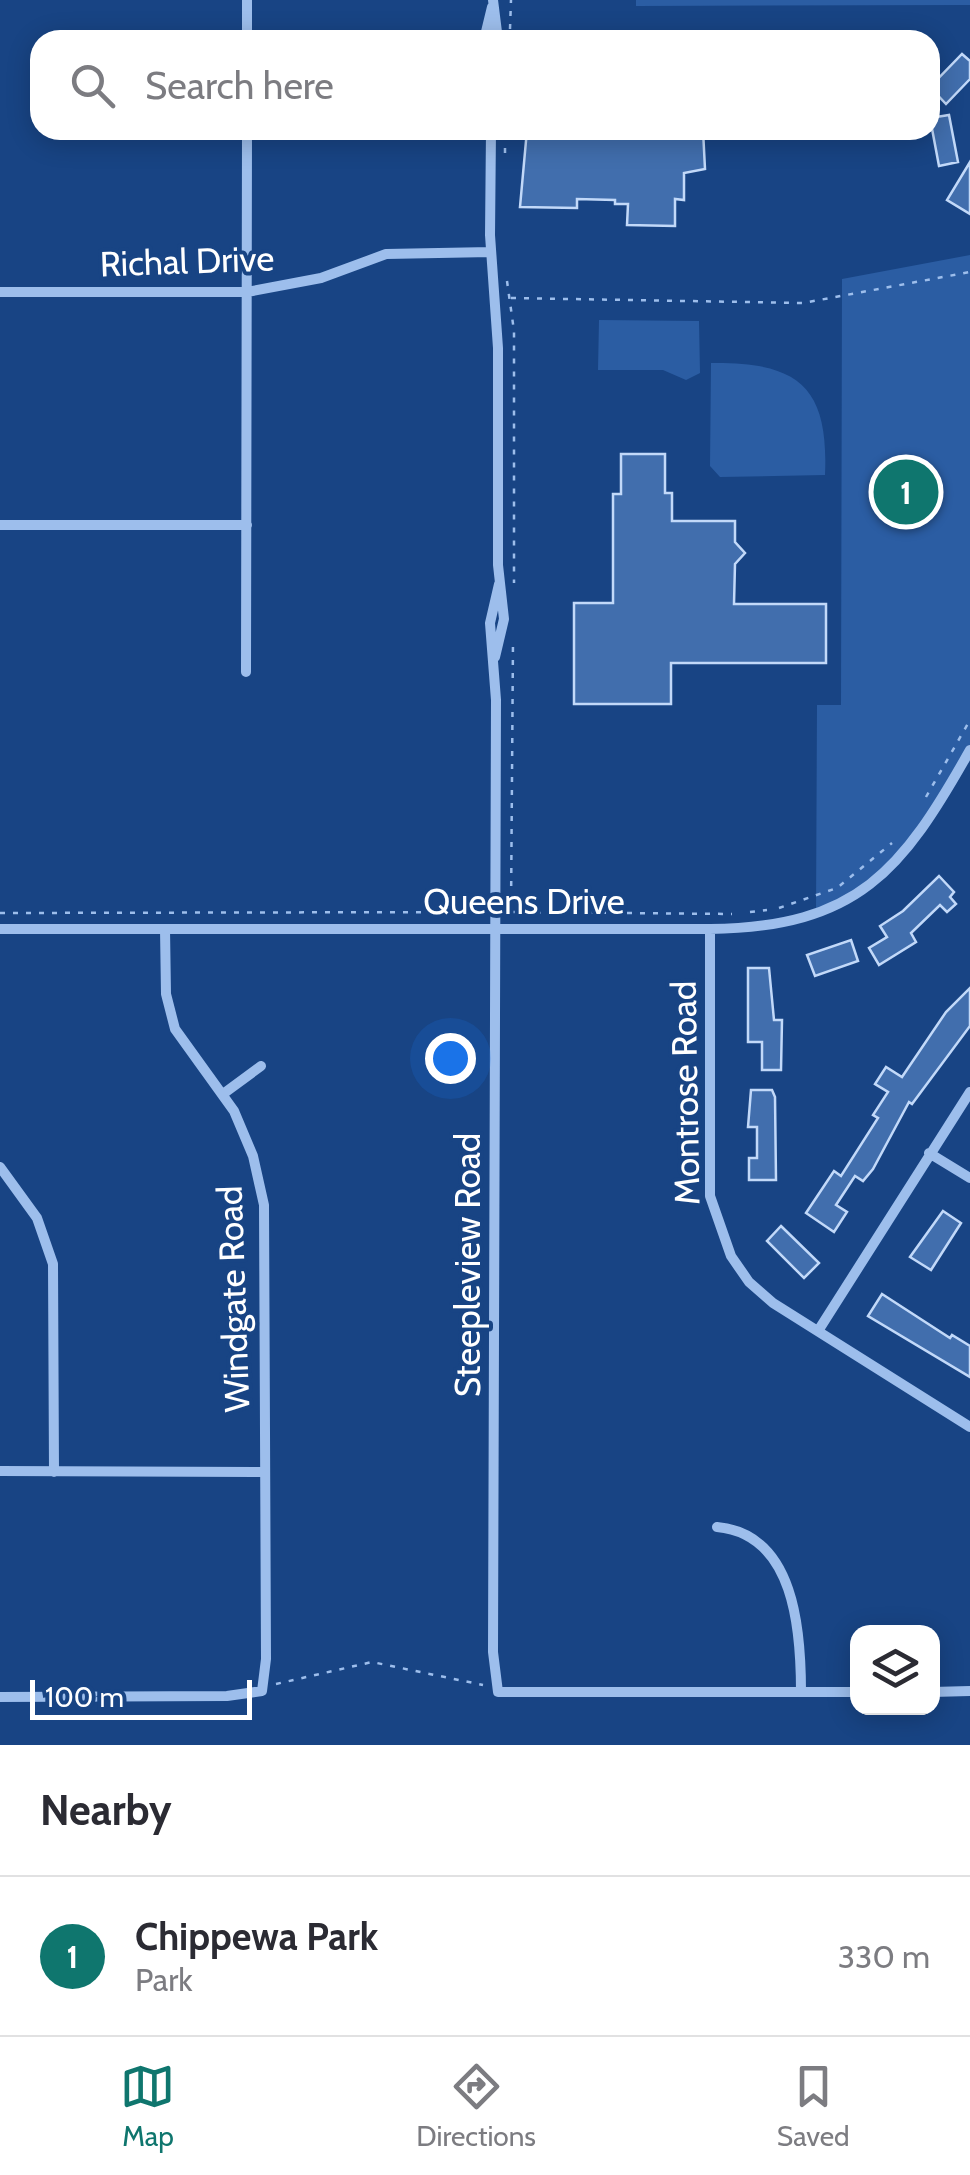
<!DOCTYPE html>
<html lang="en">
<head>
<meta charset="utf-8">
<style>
	:root { --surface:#fff; --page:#f2f2f3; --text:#2b2b33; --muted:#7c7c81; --line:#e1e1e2; --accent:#0f766e }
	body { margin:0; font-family:Cabin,sans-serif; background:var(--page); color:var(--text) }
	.controls { position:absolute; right:30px; bottom:30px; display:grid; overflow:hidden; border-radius:20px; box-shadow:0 5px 25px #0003 }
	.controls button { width:90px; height:90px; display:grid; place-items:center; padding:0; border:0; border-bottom:2px solid var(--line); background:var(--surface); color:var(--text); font:50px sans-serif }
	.scale { position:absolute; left:30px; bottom:25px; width:222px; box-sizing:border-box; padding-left:10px; border:5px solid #fff; border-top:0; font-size:28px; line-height:35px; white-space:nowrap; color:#fff; -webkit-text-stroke:8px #184484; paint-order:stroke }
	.you { position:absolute; left:450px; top:1058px; width:35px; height:35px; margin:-25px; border:8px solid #fff; border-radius:50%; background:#1a73e8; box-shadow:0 0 0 15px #1a73e833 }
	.badge { display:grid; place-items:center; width:65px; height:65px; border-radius:50%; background:var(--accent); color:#fff; font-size:32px; font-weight:700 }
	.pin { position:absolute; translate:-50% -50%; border:5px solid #fff; box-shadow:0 2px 10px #0006 }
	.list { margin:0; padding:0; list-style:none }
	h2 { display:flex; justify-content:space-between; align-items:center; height:130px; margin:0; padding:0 40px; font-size:42px }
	h2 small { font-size:32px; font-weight:400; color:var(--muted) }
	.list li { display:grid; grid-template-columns:65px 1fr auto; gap:30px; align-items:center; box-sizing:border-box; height:160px; padding:0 40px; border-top:2px solid var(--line) }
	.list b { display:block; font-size:38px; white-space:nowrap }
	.list p { margin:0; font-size:32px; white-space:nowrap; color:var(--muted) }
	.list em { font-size:32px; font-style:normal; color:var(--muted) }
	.icon { flex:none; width:55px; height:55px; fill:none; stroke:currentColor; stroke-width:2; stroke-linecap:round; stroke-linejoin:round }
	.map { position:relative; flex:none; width:970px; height:1745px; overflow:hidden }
	.search { position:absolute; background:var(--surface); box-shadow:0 5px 25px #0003; left:30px; right:30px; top:30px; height:110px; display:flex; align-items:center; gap:25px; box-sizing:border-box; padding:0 35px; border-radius:30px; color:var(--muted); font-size:38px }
	.sheet { height:290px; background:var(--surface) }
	nav { display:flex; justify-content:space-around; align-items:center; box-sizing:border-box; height:140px; border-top:2px solid var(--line); background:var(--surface); font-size:28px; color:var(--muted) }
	nav a { display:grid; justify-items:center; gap:5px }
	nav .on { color:var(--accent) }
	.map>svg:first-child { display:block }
	.green { fill:#2b5da3 }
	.building { fill:#416ead; stroke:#c2d9f9; stroke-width:2.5 }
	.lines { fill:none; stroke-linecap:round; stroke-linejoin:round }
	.path { stroke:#9dbeec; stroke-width:2.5; stroke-dasharray:5 8; stroke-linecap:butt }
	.street { stroke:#9dbeec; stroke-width:10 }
	.labels { text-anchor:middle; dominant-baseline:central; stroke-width:8; stroke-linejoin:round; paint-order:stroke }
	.street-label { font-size:35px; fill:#fff; stroke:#184484 }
</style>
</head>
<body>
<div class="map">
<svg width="970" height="1745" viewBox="0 0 970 1745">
	<rect width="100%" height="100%" fill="#184484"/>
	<path class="green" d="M636 0H970V5L636 6Z
		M970 255V750L931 820 885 872 816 914 817 705H841L842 279Z
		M599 320 699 321 700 373 686 380 663 370H598Z
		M711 363C797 362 829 385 825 475L720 477 710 466Z"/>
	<path class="building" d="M962 54 970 61V79L946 104 930 87Z
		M949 115 958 162 939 166 930 118Z
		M527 130H703L705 169 684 173V200L675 199V226L627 225 628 204H615V200L577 199V208L520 207Z
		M970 162V214L947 200Z
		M621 454H665V493H672V521H735V542L745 553 735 564 734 604H826V663H671V704H574V603H613V494H621Z
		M939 876 954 892 950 897 956 904 947 912 940 905 911 933 916 942 879 965 869 948 887 937 880 926 903 911Z
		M851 940 858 961 815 976 807 955Z
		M748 968H769L774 1020H782L781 1070H762V1042H748Z
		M970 988V1026L912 1104 909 1102 873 1169 863 1181 855 1176 836 1205 847 1212 834 1232 806 1213 834 1171 841 1176 878 1118 873 1115 888 1092 875 1084 886 1067 902 1077 946 1012Z
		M751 1090H772L775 1097 776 1180H749V1158H757V1127H748Z
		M943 1211 961 1223 931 1270 910 1257Z
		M781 1226 819 1263 804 1278 767 1241Z
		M882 1294 950 1338 952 1335 970 1346V1377L868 1316Z"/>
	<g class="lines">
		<path class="path" d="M510 29 511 0
			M505 153V130
			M507 281 514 331V583
			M511 298 803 303 970 272
			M926 797 970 720
			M779 908 837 888 892 843
			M510 912 732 914
			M511 912 513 641
			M750 912 767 910
			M0 913 482 912
			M276 1684 372 1662 483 1685"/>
		<path class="street" d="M493 0 498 40
			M247 40V0
			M484 40 492 7
			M491 130 490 235 498 348V565L504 619 495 657
			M0 292H247L321 278 386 254 491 252
			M0 525H247
			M499 584 490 623 496 700 493 1652 498 1692H858
			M246 672 247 130
			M0 929H710C858 927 902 871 970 750
			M710 929V1196L731 1256 749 1282 773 1303 970 1427
			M223 1094 261 1066
			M929 1153 970 1178
			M0 1167 37 1218 53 1264 54 1472
			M818 1331 970 1092
			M0 1471 265 1472
			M717 1527C795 1534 801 1631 801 1692
			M932 1692 970 1691
			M0 1697 227 1696 262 1691 266 1659 264 1205 253 1156 234 1111 175 1029 166 994 165 929"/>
	</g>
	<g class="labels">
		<g class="street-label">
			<text transform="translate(187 261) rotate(-2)">Richal Drive</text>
			<text x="524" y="901">Queens Drive</text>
			<text transform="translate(685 1093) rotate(-91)">Montrose Road</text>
			<text transform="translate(467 1265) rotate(-90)">Steepleview Road</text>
			<text transform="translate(233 1299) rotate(-92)">Windgate Road</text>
		</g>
	</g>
</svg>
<div class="controls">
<button><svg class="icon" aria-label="layers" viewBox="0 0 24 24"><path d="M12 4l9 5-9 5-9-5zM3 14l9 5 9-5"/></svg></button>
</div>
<div class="scale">100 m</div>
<div class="you"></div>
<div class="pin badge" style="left:906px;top:492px">1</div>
<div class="search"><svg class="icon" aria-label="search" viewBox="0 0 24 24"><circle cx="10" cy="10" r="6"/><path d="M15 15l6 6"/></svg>Search here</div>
</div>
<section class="sheet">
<h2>Nearby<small></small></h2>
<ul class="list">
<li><span class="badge">1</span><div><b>Chippewa Park</b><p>Park</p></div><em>330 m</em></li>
</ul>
</section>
<nav>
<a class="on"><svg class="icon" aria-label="map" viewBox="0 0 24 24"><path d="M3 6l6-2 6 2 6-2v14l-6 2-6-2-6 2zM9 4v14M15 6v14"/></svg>Map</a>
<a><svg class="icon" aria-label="directions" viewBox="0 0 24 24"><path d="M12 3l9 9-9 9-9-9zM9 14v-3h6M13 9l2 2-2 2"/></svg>Directions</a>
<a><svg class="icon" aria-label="saved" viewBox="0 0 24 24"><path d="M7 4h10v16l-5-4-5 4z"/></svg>Saved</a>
</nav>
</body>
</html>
